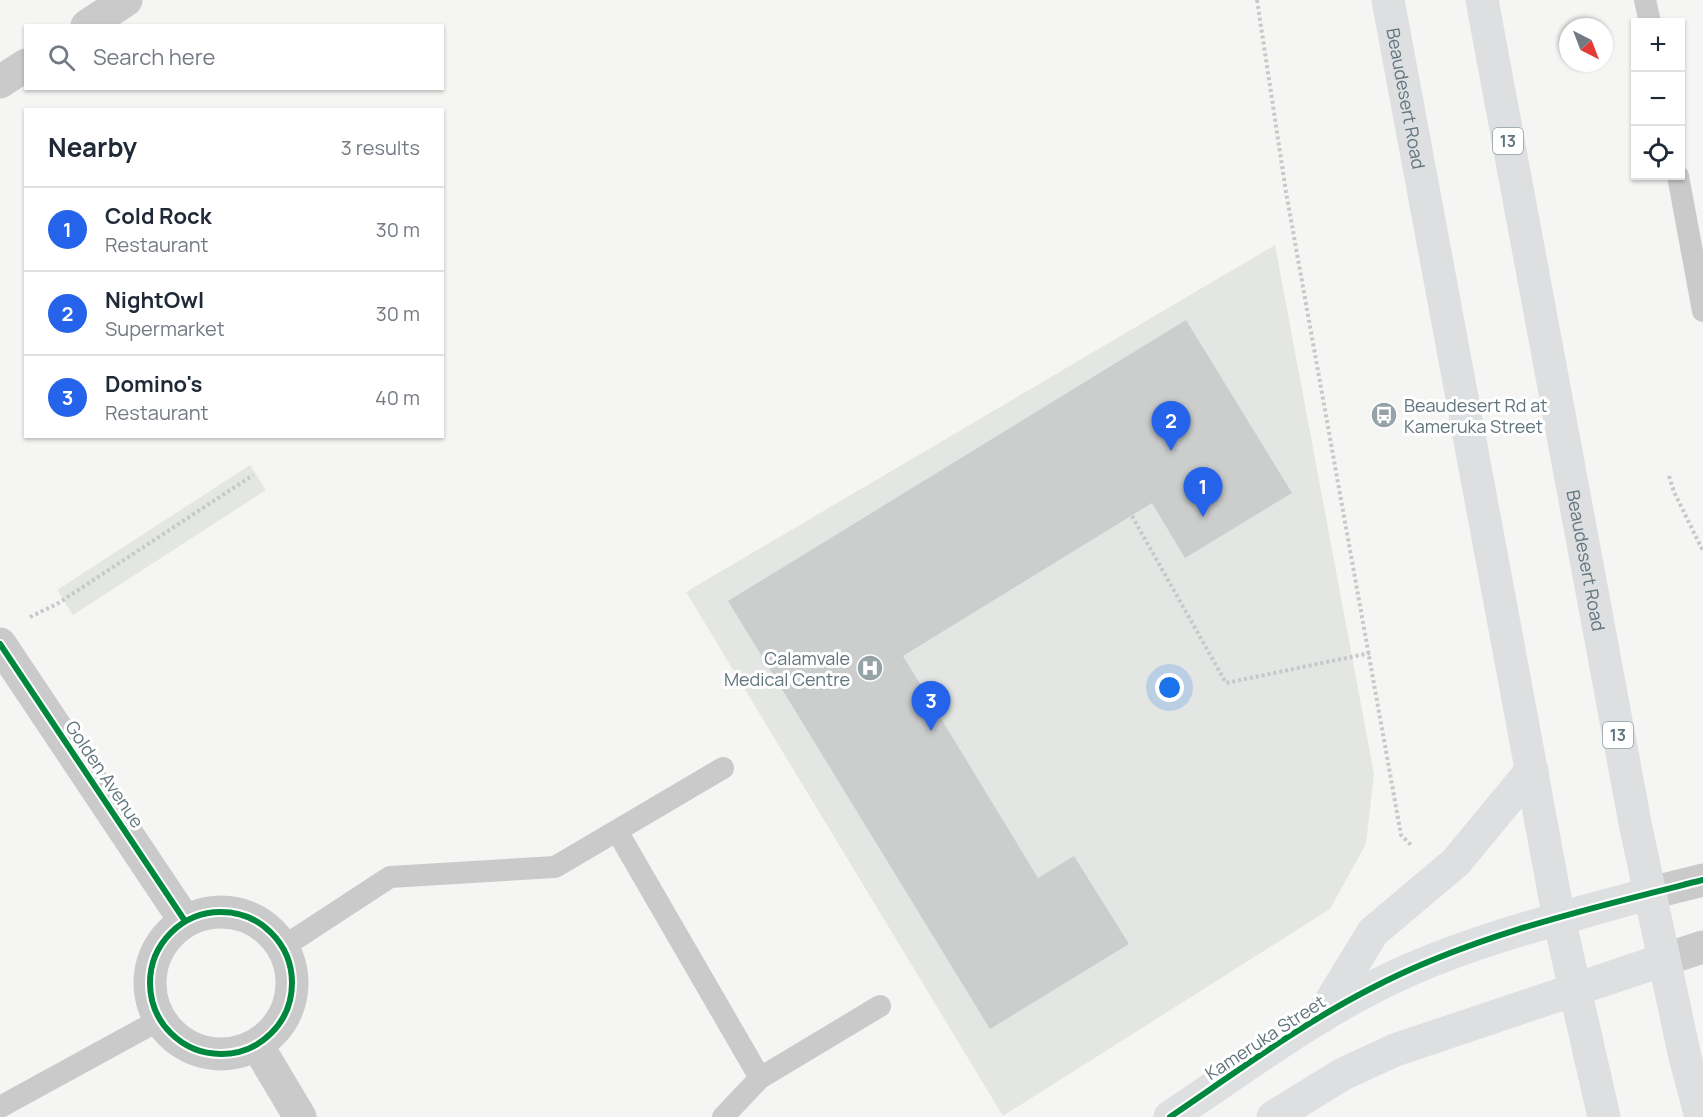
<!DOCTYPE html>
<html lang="en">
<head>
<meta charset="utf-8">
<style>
	:root { --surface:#fff; --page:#f2f2f3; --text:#1f2937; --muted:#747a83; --line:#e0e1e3; --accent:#2563eb }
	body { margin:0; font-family:Manrope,sans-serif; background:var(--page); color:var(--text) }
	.controls { position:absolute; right:18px; top:18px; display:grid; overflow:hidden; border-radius:0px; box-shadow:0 2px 4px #0004 }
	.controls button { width:54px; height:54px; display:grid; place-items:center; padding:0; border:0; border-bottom:2px solid var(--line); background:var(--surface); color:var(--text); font:30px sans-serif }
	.compass { position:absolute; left:1559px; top:18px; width:54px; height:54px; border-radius:50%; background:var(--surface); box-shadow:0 2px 4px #0004; rotate:138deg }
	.you { position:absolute; left:1170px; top:688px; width:21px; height:21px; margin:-15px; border:4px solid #fff; border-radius:50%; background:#1a73e8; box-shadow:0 0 0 9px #1a73e833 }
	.badge { display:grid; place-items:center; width:39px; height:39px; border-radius:50%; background:var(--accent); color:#fff; font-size:20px; font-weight:700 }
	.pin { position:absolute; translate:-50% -50px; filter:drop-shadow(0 2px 3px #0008) }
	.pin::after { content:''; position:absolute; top:32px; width:21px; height:18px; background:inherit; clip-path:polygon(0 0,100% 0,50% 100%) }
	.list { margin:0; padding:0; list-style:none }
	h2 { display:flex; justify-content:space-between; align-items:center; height:78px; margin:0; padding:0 24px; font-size:26px }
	h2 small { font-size:20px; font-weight:400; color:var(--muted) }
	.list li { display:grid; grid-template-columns:39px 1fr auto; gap:18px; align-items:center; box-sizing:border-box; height:84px; padding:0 24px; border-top:2px solid var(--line) }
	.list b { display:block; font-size:22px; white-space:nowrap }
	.list p { margin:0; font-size:20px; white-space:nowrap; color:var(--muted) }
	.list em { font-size:20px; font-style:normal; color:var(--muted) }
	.icon { flex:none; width:33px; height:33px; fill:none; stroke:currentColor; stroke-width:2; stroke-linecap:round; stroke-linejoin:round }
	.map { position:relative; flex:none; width:1703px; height:1117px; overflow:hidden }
	.search { position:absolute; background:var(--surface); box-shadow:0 2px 4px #0004; left:24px; top:24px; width:420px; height:66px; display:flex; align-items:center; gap:15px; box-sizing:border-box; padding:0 21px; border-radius:0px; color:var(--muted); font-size:22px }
	.panel { position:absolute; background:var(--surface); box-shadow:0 2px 4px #0004; left:24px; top:108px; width:420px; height:330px; border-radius:0px }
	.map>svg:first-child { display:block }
	.built { fill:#e4e6e4 }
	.green { fill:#e4e7e1 }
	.building { fill:#cccece }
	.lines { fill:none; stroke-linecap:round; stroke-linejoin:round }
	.path { stroke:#c7c8c9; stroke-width:4; stroke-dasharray:3 3; stroke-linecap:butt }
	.lane { stroke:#cacacb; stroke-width:22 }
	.street { stroke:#cacacb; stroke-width:33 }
	.secondary { stroke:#dedfe0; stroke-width:33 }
	.highway { stroke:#dedfe0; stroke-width:33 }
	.cycleway-casing { stroke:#fff; stroke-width:10 }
	.cycleway { stroke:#00873e; stroke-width:6 }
	.labels { text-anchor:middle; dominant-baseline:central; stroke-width:6; stroke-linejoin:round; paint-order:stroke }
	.shield { fill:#fff; stroke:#909ea5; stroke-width:1.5 }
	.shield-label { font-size:16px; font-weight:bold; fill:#61757e }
	.street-label { font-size:18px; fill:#61757e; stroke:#fff }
	.poi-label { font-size:18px; fill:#61757e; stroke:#fff; text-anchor:start }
</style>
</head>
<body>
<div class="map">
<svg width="1703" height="1117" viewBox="0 0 1703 1117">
	<rect width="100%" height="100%" fill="#f5f5f4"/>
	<path class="built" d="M1275 245 1374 774 1366 844 1330 909 1003 1116 686 592Z"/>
	<path class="green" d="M250 465 266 490 73 615 57 590Z"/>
	<path class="building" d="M1186 320 1292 493 1185 558 1152 503 903 656 1038 878 1074 856 1129 944 990 1029 728 601Z"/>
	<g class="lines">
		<path class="path" d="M1257 0 1286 192 1401 835 1412 846
			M1669 476 1674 492 1703 551
			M1132 516 1226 683 1370 653
			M30 617 57 604 253 475"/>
		<path class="lane" d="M1645 0 1650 22
			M1678 176 1703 311
			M617 831 760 1078
			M283 947 390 877 555 867 723 768
			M0 1107 159 1020
			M723 1117 760 1078 880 1006"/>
		<path class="street" d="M87 26 126 0
			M0 82 26 65
			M0 644 185 921
			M1651 893 1703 880
			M150 983a71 71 0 1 1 142 0a71 71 0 1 1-142 0Z
			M1663 960 1703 947
			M257 1045 300 1117"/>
		<path class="secondary" d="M1170 1117C1247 1066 1324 1007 1409 970 1487 936 1570 916 1651 893
			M1273 1117 1343 1074 1395 1050 1663 960"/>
		<g class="highway">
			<path id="s1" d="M1388 0 1559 919 1604 1117"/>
			<path id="s2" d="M1482 0 1636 828 1685 1057 1701 1117"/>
			<path d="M1321 1017 1373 932 1456 862 1532 770"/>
		</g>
		<defs>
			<path id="cycleway" d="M0 644 185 921
				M150 983a71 71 0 1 1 142 0a71 71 0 1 1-142 0Z
				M1170 1117C1235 1073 1300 1025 1370 989 1473 935 1591 908 1703 880"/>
		</defs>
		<use href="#cycleway" class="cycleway-casing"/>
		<use href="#cycleway" class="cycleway"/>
	</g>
	<defs>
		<symbol id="bus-disc" viewBox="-11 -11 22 22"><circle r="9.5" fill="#95a2a7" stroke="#fff"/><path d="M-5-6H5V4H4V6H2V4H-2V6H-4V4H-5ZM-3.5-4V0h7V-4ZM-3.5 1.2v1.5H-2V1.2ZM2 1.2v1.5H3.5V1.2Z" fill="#fff"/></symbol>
		<symbol id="hospital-disc" viewBox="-11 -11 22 22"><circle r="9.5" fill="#95a2a7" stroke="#fff"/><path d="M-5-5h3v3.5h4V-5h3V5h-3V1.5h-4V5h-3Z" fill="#fff"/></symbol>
	</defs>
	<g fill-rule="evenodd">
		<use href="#bus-disc" x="1369" y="400" width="30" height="30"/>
		<use href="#hospital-disc" x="855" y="653" width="30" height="30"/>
	</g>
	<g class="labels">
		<g class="shield">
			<rect x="1493" y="128" width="30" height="26" rx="4.5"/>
			<rect x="1603" y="722" width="30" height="26" rx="4.5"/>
		</g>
		<g class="shield-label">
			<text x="1508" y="141">13</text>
			<text x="1618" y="735">13</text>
		</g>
		<g class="street-label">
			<text stroke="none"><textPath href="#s1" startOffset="100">Beaudesert Road</textPath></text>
			<text stroke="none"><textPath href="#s2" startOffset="570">Beaudesert Road</textPath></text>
			<text transform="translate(105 774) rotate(56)">Golden Avenue</text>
			<text transform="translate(1265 1037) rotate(-33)">Kameruka Street</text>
		</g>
		<g class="poi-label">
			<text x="1404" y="405">Beaudesert Rd at<tspan x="1404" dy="21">Kameruka Street</tspan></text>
			<text x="850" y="658" text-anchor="end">Calamvale<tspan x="850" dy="21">Medical Centre</tspan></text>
		</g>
	</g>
</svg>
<div class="controls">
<button>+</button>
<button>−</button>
<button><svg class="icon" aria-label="locate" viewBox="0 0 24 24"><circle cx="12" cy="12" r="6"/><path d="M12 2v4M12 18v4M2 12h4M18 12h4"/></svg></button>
</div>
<svg class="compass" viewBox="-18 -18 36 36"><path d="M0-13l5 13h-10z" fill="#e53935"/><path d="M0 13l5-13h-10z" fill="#747a83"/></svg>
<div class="you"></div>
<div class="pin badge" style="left:1203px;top:517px">1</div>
<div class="pin badge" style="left:1171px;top:451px">2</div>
<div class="pin badge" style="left:931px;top:731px">3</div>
<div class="search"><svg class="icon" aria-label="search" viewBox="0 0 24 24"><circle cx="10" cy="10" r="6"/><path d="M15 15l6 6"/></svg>Search here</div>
<section class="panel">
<h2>Nearby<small>3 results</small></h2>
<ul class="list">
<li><span class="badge">1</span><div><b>Cold Rock</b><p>Restaurant</p></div><em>30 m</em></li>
<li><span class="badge">2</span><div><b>NightOwl</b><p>Supermarket</p></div><em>30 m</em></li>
<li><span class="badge">3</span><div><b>Domino's</b><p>Restaurant</p></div><em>40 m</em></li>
</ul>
</section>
</div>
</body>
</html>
